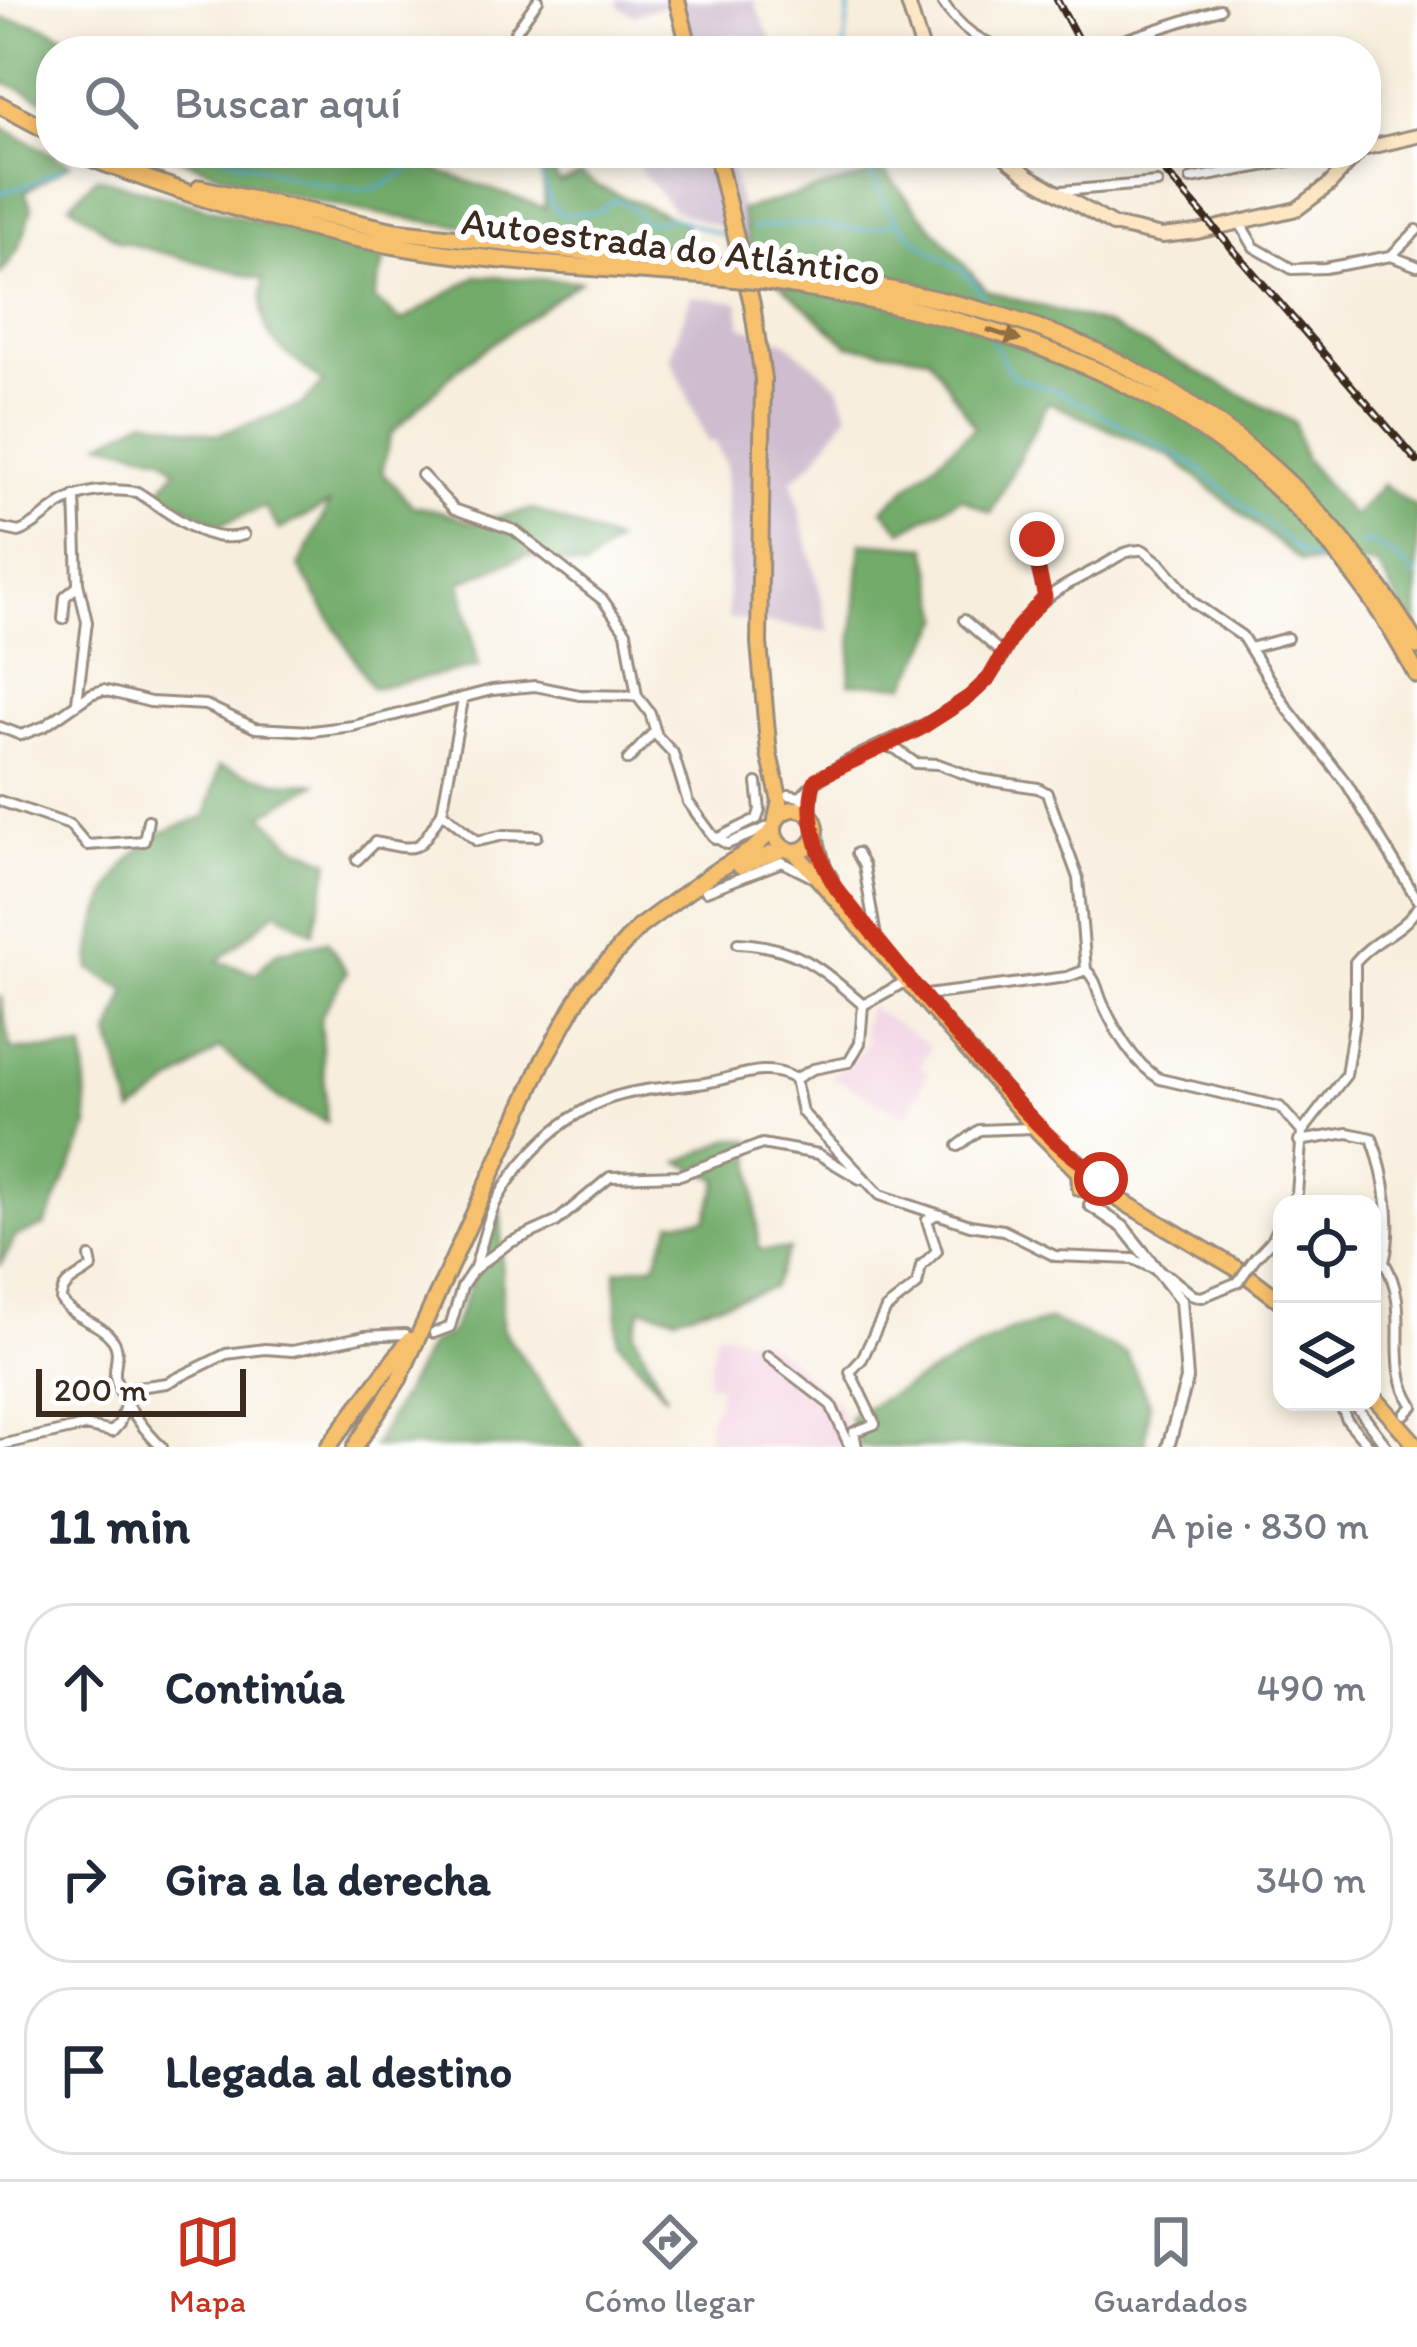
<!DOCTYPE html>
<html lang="es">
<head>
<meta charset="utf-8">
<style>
	:root { --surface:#fff; --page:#f6f6f7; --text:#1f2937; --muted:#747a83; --line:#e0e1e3; --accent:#c8321e }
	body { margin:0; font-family:Itim,sans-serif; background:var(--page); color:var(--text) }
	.controls { position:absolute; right:36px; bottom:36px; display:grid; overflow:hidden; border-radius:24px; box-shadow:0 6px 18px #0003 }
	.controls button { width:108px; height:108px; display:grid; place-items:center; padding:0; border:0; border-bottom:3px solid var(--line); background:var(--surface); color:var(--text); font:60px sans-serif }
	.scale { position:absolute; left:36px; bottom:30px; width:210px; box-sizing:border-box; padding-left:12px; border:6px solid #3b2a1e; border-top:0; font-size:33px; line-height:42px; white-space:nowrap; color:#3b2a1e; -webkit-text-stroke:9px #fff; paint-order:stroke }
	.stop { position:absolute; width:36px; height:36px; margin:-27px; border:9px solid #c8321e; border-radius:50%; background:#fff }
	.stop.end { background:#c8321e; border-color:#fff; box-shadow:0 3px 12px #0008 }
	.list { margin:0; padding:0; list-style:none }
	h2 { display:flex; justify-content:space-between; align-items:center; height:156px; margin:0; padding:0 48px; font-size:51px }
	h2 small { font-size:39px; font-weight:400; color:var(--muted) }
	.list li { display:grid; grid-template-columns:78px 1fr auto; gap:36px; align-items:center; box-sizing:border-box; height:168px; margin:0 24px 24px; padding:0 24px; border:3px solid var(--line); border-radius:48px }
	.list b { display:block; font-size:45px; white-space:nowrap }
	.list em { font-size:39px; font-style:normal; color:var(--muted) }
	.icon { flex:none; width:66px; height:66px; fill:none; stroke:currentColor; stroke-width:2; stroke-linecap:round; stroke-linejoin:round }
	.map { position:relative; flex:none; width:1417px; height:1447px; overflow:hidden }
	.search { position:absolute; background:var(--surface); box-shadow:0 6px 18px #0003; left:36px; right:36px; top:36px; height:132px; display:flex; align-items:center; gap:30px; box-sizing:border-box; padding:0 42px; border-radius:48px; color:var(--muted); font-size:45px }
	.sheet { height:732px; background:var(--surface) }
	nav { display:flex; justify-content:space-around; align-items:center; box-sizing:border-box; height:168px; border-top:3px solid var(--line); background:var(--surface); font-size:33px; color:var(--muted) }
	nav a { display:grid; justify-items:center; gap:6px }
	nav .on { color:var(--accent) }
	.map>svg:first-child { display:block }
	.built { fill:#f2cfe1 }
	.industrial { fill:#cfbdcf }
	.forest { fill:#72ab6b; stroke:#566a44; stroke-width:3 }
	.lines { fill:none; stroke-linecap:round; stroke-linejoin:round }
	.stream { stroke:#53aed1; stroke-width:3 }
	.minor-casing { stroke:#998c7e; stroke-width:14 }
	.tertiary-casing { stroke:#998c7e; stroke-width:16 }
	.secondary-casing { stroke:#998c7e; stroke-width:18 }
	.primary-casing { stroke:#998c7e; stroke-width:20 }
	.trunk-casing { stroke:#998c7e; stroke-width:20 }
	.motorway-casing { stroke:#998c7e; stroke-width:21 }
	.minor { stroke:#fff; stroke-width:8 }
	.tertiary { stroke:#fff; stroke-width:10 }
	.secondary { stroke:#fce6c4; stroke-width:12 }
	.primary { stroke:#f7c06c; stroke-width:14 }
	.trunk { stroke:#f7c06c; stroke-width:14 }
	.motorway { stroke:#f7c06c; stroke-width:15 }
	.rail-casing { stroke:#3b2a1e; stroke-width:8 }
	.rail { stroke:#fff; stroke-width:3; stroke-dasharray:9; stroke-linecap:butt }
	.minor-bridge-casing { stroke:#998c7e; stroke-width:14; stroke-linecap:butt }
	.motorway-bridge-casing { stroke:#998c7e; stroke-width:21; stroke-linecap:butt }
	.minor-bridge { stroke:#fff; stroke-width:8 }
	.motorway-bridge { stroke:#f7c06c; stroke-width:15 }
	.oneway { fill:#906e41 }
	.route { stroke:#c8321e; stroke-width:15 }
	.labels { text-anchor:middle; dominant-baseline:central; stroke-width:12; stroke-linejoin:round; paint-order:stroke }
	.street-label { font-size:39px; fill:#3b2a1e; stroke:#fff }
</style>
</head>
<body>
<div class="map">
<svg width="1417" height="1447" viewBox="0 0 1417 1447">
	<rect width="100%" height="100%" fill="#fff"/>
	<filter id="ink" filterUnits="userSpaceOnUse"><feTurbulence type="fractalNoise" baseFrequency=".00833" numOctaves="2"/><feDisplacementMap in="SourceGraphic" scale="24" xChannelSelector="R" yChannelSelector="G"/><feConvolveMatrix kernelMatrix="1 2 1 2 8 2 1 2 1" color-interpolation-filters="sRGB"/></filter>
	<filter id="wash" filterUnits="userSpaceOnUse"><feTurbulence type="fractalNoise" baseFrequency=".004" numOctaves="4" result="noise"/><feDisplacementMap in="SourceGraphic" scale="48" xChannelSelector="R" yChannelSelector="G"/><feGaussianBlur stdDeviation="2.7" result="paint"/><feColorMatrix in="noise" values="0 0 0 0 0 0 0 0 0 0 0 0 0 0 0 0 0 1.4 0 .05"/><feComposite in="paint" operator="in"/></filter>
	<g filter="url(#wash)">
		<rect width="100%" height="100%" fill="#f7eedd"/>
		<path class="built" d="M869 1006 931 1046 920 1067 928 1071 908 1117 831 1076 853 1062 867 1043 863 1027Z
			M716 1332 763 1340 789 1359 837 1403 853 1447H715L708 1443 709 1421 713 1408H717L719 1386 706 1383Z"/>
		<path class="industrial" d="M618 0H753L776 51H679L668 4 634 15 619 7Z
			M627 153H728L753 260 729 257 722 228 673 210Z
			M691 296 738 302 742 326 786 342 839 386 848 413 815 460 792 480 830 632 728 618 726 465 714 441 708 443 670 356Z"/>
		<path class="forest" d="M0 18 37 24 101 51H51V103L0 80Z
			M0 126 70 164 25 192 32 208C25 233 19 255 0 274Z
			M167 153H387L545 208 541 153 560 183 581 174 597 186 686 223 682 247C509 232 328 223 167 153Z
			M884 171 987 291 1107 325 1294 422 1304 458 1353 517 1383 484 1417 508V632L1377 565 1301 562 1173 458 1048 402 991 513 961 498 902 531 883 509 975 427 929 357 848 345 753 260 741 210Z
			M97 177 385 258 374 299 402 321 476 276 580 281 462 365 391 434 382 472 413 506 440 511 472 523 533 509 615 542 585 568 526 555 461 582 479 667 372 688 299 567 329 504 279 530 265 507 220 525 158 492 176 470 164 457 102 442 146 419 217 435 302 405 323 383C283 347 254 345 263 279L118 241 70 204Z
			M861 542 927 547 943 618 906 685 849 683Z
			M219 766 277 782 315 784 263 815 294 845 330 861 313 933 276 911 218 961 256 973 277 952 327 941 347 972 320 1017 327 1122 280 1100 220 1048 133 1113 110 1035 127 990 90 969C91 920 116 859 160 834 173 826 191 822 206 817Z
			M0 995 11 1050 84 1049 88 1128 45 1226 16 1236 0 1266Z
			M732 1138 751 1140 759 1250 789 1249 772 1288 676 1316 642 1308 634 1332 666 1397 618 1341 616 1271 655 1264 672 1222 706 1219 719 1180 680 1162Z
			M501 1210 502 1328 584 1447H373L431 1343 451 1333Z
			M1051 1320 1127 1354 1149 1403 1145 1447H861L849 1417 1009 1331Z"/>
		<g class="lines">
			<path class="stream" d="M844 51 850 0
				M216 153C252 165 340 196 375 188 396 183 413 164 432 153
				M549 153 538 168 552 206 563 215 597 212 616 199 632 208 642 221 660 222 669 216 723 235
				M861 153C884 197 882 214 924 246 946 262 979 275 984 304
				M0 193 29 185 63 168
				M753 228C772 227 794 223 813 224 841 226 866 237 892 222
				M991 339 1012 376 1062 393 1193 464 1305 556 1320 560 1330 556
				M1360 545 1368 542 1389 552 1417 576"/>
		</g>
	</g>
	<g filter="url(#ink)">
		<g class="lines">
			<defs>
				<path id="minor" d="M941 0C958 26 983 48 1014 48
					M515 32 538 0
					M1105 46 1220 9
					M1191 179 1334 153
					M1061 191 1157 183
					M1240 223 1254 247 1292 269 1325 268 1391 256 1417 266
					M1391 256 1417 230
					M422 475 454 509 514 530 603 600 626 632 637 696
					M75 496 78 583 87 622 77 702
					M0 528 19 532C33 527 41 518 52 510 77 490 106 488 137 492 168 511 206 547 244 535
					M1030 529 1036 535 1035 554 1045 597
					M63 619 65 597 78 586
					M964 620 1004 655
					M1250 648 1287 638
					M463 700 442 812 477 841 504 835 537 836
					M0 727 21 735 45 726 91 694 103 690 150 702 206 705 255 728 312 731 353 726 492 690 535 686 580 695 637 696 650 713 657 736 673 753 688 802 713 836 727 844 771 826
					M881 745 896 749 915 763 938 764 979 779 1038 788 1047 793 1078 878 1086 970C1097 980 1097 991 1103 1004 1116 1032 1133 1063 1160 1079L1280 1107 1302 1132
					M628 760 655 731
					M789 795 800 797C851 742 936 736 987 680 1002 664 1008 642 1021 625 1043 594 1070 583 1102 566 1117 558 1125 549 1143 550L1161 564 1194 603 1242 636 1287 708 1347 784 1417 899
					M0 801 70 825 87 845 144 841 148 820
					M799 809 806 792
					M811 816 813 786
					M716 839 757 819 760 810 757 783
					M857 853 864 866 876 937
					M357 860 375 842C423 852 416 852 442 812
					M706 891 782 862 816 879
					M738 943C797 946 821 968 863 1005
					M926 995 1067 977 1086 970
					M795 1079 802 1112 880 1195 970 1225 1003 1230 1055 1256 1133 1259 1169 1276 1194 1296 1202 1297 1238 1282
					M795 1079 813 1069 849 1062 860 1043 863 1005 901 984H911
					M1299 1141 1348 1133 1372 1138C1385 1174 1394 1225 1384 1262L1372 1258
					M958 1146 979 1130 1034 1128
					M1291 1204 1297 1193 1302 1132 1346 1075 1355 1016V962C1373 939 1402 933 1417 908
					M90 1257 92 1267C80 1278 61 1281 61 1300 73 1319 99 1321 113 1340 121 1352 114 1363 115 1376 118 1396 147 1434 162 1447
					M1255 1258 1271 1241 1282 1218
					M1384 1262C1414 1312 1383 1360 1413 1406L1405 1414
					M474 1270C482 1248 486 1220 497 1200 521 1157 565 1112 614 1097 642 1088 676 1087 705 1083 736 1078 765 1061 795 1079
					M434 1333 450 1327 462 1287 473 1270 509 1243 556 1222 610 1177 680 1175 762 1144 818 1154 860 1179
					M768 1356 831 1405 850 1447
					M1339 1402 1347 1420 1370 1447
					M1353 1402 1387 1447
					M0 1445 85 1426 112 1432 119 1424 131 1388 167 1383 226 1354 265 1349 292 1351 365 1336 405 1334
					M857 1447 854 1432 875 1424 850 1372 862 1359 886 1309 917 1285 921 1266 937 1251 927 1220 937 1214"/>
				<path id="tertiary" d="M1090 1205 1123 1227 1181 1300 1187 1379 1168 1447"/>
				<path id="secondary" d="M907 0 923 51
					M1366 148 1417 136
					M1000 153 1029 176 1113 225 1162 236 1197 232 1297 209 1329 185 1358 153"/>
				<path id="primary" d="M677 0 690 51
					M716 153 752 304 763 379 759 643 769 754 780 801 776 819
					M774 830a21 21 0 1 1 42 0a21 21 0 1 1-42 0Z
					M815 837 823 868 830 879
					M795 852 1039 1132 1079 1172 1080 1188 1103 1190 1241 1271 1282 1302
					M1073 1158 1085 1168 1096 1170 1110 1187
					M1372 1395 1417 1446"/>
				<path id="trunk" d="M740 866 784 849
					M328 1447 409 1340
					M355 1447 399 1379 543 1061 584 988 639 927 714 872 753 849 773 830"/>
				<path id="motorway" d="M0 105 51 132
					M78 153C187 196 299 231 415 249 513 264 612 269 710 276
					M200 188 395 231 706 265
					M776 271C850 282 926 294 999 315 1178 368 1323 486 1417 646
					M768 282C1049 325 1278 409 1417 675"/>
			</defs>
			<use href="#minor" class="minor-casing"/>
			<use href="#tertiary" class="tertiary-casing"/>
			<use href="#secondary" class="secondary-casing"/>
			<use href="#primary" class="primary-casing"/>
			<use href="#trunk" class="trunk-casing"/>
			<use href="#motorway" class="motorway-casing"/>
			<use href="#minor" class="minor"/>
			<use href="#tertiary" class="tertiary"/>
			<use href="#secondary" class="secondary"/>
			<use href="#primary" class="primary"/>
			<use href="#trunk" class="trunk"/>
			<use href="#motorway" class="motorway"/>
			<defs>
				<path id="rail" d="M1057 0 1084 51
					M1149 153 1417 461"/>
			</defs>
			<use href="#rail" class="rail-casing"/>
			<use href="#rail" class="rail"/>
			<defs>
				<path id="minor-bridge" d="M1238 1282 1255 1258"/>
				<path id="motorway-bridge" d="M706 265 776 271
					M710 276 768 282"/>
			</defs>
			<use href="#minor-bridge" class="minor-bridge-casing"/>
			<use href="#motorway-bridge" class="motorway-bridge-casing"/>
			<use href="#minor-bridge" class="minor-bridge"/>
			<use href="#motorway-bridge" class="motorway-bridge"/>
		</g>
		<defs><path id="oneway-solid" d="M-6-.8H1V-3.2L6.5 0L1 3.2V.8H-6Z" transform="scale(3)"/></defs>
		<use class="oneway" href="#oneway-solid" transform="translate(1004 335) rotate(18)"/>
	</g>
	<g class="lines" filter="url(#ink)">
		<path class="route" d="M1037 539 1035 554 1045 597 1018 627 989 678 970 696 920 729 816 779C802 808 819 862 836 888 876 937 1050 1159 1096 1170L1101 1179"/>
	</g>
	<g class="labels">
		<g class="street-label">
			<text transform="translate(671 246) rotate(7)">Autoestrada do Atlántico</text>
		</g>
	</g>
</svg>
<div class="controls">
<button><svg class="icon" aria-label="locate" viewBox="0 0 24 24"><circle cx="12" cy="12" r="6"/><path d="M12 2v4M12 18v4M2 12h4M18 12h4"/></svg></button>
<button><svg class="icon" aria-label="layers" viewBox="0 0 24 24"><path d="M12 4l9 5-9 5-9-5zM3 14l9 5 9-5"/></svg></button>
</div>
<div class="scale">200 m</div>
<div class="stop" style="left:1101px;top:1179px"></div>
<div class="stop end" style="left:1037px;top:539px"></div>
<div class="search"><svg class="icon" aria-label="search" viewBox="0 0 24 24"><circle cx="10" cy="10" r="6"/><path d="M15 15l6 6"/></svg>Buscar aquí</div>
</div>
<section class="sheet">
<h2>11 min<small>A pie · 830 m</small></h2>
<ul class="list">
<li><svg class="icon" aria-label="ahead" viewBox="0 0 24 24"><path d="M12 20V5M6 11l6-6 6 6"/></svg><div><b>Continúa</b></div><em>490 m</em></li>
<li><svg class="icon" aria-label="right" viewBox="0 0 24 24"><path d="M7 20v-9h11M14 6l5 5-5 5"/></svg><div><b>Gira a la derecha</b></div><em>340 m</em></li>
<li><svg class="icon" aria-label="arrive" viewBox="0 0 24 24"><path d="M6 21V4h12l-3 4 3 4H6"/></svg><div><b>Llegada al destino</b></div></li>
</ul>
</section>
<nav>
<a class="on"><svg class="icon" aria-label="map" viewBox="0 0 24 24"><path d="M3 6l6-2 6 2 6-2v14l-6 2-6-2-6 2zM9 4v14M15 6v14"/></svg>Mapa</a>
<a><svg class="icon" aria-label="directions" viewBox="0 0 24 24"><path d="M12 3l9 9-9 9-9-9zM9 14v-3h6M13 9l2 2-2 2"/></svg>Cómo llegar</a>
<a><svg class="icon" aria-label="saved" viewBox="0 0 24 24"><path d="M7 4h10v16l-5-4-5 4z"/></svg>Guardados</a>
</nav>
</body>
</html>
